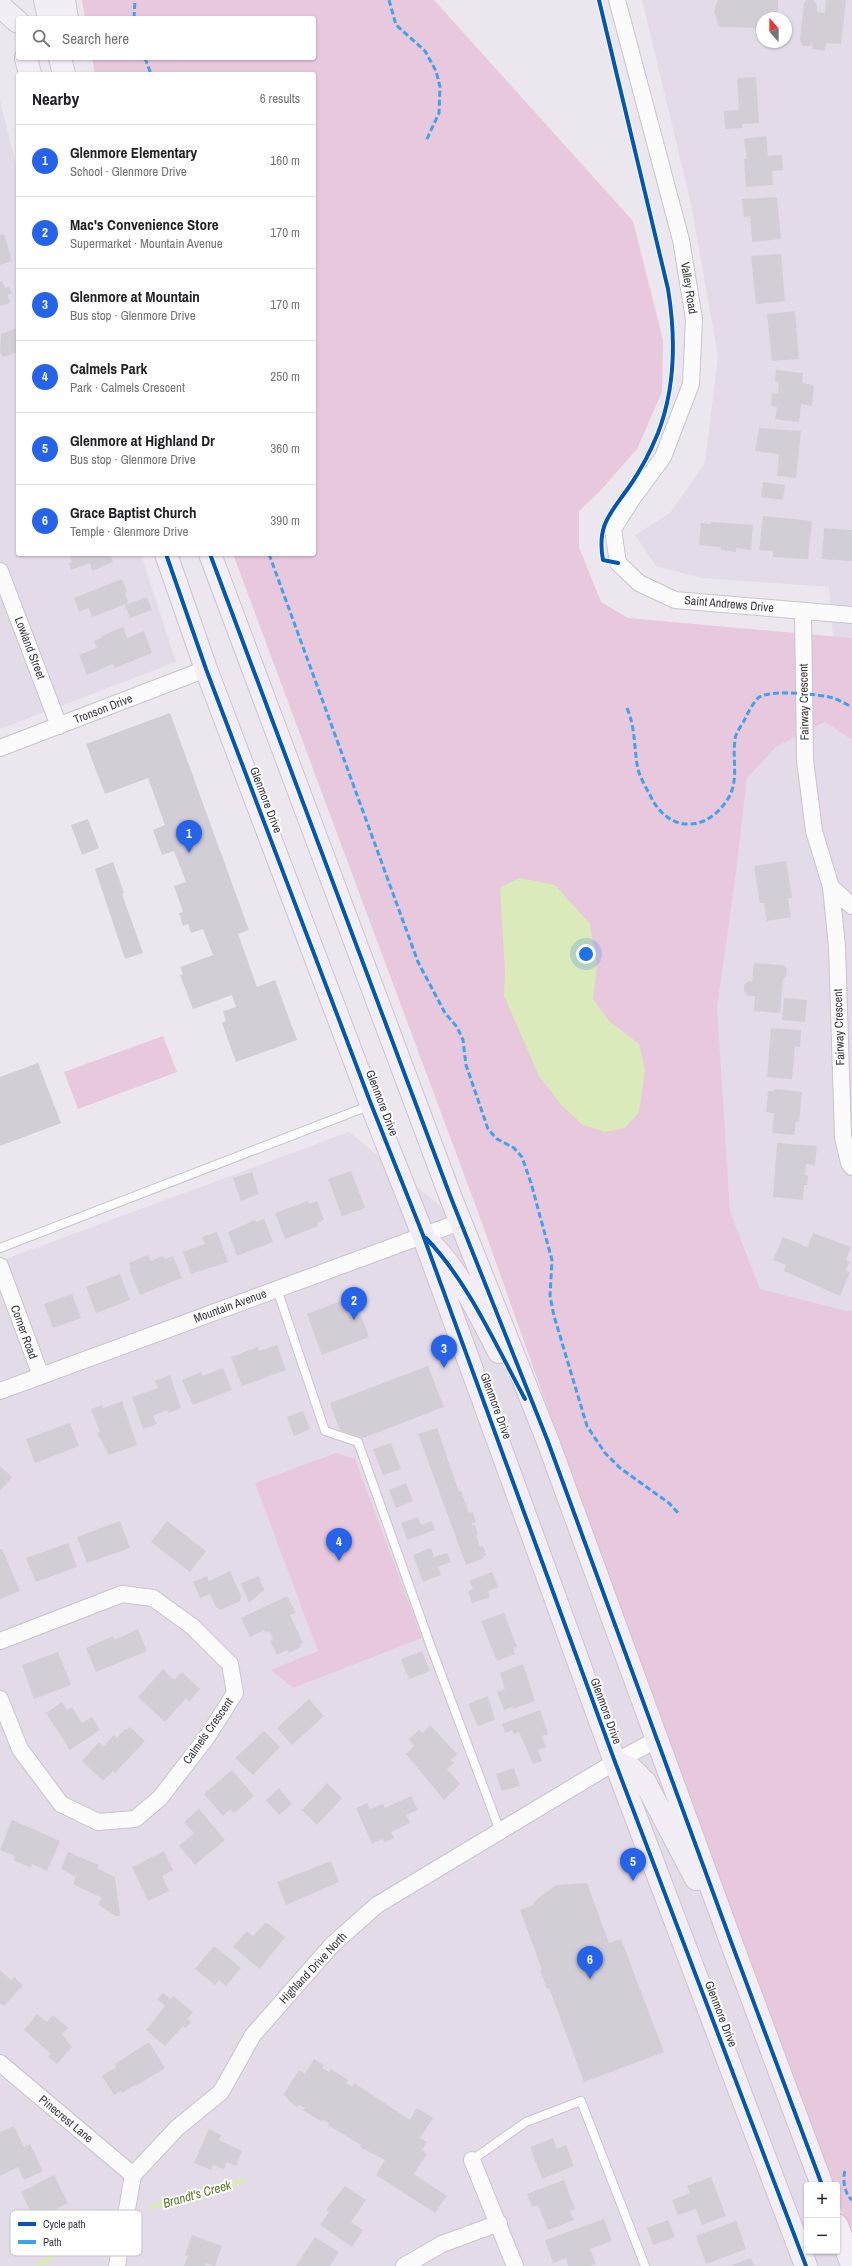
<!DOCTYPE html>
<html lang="en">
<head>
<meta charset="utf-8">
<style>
	:root { --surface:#fff; --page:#f2f2f2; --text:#202124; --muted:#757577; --line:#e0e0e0; --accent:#2563eb }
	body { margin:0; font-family:"Archivo Narrow",sans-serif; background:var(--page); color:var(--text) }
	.controls { position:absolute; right:12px; bottom:12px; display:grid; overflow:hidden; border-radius:4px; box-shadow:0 1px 3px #0004 }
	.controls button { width:36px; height:36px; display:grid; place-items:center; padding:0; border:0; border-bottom:1px solid var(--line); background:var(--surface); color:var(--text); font:20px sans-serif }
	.compass { position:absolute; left:756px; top:12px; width:36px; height:36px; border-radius:50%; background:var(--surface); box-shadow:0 1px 3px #0004; rotate:339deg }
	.you { position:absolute; left:586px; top:954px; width:14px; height:14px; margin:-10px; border:3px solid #fff; border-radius:50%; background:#1a73e8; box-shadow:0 0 0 6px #1a73e833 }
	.badge { display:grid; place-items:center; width:26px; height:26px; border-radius:50%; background:var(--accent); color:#fff; font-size:13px; font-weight:700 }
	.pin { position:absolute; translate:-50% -33px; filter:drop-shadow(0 1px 2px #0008) }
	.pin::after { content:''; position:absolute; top:21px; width:14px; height:12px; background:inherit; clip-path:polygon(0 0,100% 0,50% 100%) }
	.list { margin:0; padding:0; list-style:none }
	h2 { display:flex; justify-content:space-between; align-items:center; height:52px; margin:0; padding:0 16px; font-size:17px }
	h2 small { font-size:13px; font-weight:400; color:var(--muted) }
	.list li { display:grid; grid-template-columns:26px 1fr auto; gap:12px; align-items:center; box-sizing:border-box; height:72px; padding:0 16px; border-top:1px solid var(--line) }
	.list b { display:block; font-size:15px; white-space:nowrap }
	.list p { margin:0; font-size:13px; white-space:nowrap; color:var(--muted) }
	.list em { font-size:13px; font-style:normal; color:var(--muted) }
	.icon { flex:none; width:22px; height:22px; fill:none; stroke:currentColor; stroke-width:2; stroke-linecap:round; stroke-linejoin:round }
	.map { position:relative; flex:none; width:852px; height:2266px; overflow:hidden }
	.search { position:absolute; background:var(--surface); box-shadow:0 1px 3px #0004; left:16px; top:16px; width:300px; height:44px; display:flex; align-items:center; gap:10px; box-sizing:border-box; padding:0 14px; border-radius:4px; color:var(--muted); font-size:15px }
	.panel { position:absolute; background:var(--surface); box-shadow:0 1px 3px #0004; left:16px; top:72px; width:300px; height:484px; border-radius:4px }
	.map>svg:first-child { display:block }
	.residential { fill:#e3dbe8; fill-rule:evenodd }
	.green { fill:#e8c8dd }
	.water { fill:#daeaba }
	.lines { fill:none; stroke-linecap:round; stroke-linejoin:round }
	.stream { stroke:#daeaba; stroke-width:5 }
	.building { fill:#d3ced6 }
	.service-casing { stroke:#cac4cc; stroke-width:10 }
	.minor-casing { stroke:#cac4cc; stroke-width:18 }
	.secondary-casing { stroke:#cdc3d1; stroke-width:24 }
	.service { stroke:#fcfbfc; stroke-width:8 }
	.minor { stroke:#fcfbfc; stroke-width:16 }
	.secondary { stroke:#f3edf5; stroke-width:22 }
	.quiet { stroke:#3fa3ec; stroke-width:3; stroke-dasharray:6 3; stroke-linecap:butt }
	.cycleway-casing { stroke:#fff; stroke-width:6 }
	.cycleway { stroke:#0057b8; stroke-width:4 }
	.labels { text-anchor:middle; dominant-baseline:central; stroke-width:4; stroke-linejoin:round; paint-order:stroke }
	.street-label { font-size:12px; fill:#3c3543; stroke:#fff }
	.water-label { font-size:13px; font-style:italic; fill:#5d7b2a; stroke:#fff }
	.key { fill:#fff; stroke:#c4c2c7; stroke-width:1 }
	.key-label { font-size:11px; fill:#3c3543 }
</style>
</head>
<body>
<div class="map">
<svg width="852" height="2266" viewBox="0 0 852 2266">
	<rect width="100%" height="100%" fill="#ece7ee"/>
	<path class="residential" d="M642 0H852V638L833 637 829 587 701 578 656 566 635 535 670 513 705 463 718 356 691 204ZM762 18H786V42H762Z
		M0 101 18 173V554H141L176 662 0 729Z
		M825 722 852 740V1310L847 1311 760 1289 730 1211 716 1008 737 865 747 778 776 747Z
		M349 1132 460 1222 822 2185H807V2251H837L852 2266H0V1261Z"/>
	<path class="green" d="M82 0H434L633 221 663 340 662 392 637 449 600 491 579 511V547L601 602 628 618 852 638V740L825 722 776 747 747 778 737 865 717 1008 730 1211 760 1289 847 1311 852 1310V2241L837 2198V2185H832L650 1696 478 1212 233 554H314V74H95L92 58H314V18H85Z
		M163 1036 177 1072 78 1109 64 1072Z
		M336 1453 355 1459 422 1638 293 1688 271 1670 318 1651 255 1483Z"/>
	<path class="water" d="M520 878 555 885 590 924 597 966 593 999 610 1022 639 1044 645 1069 639 1112 625 1128 605 1132 583 1125 561 1105 539 1076 504 996 505 973 500 887Z"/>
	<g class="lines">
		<path class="stream" d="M152 2207 243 2181
			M38 2266 73 2242"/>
	</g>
	<path class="building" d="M718 0H778V18H762V28L719 27 714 11Z
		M806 0H814L817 6V12L825 13 826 0H846L841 44 826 43 825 51 812 49 813 41 810 46H803L800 40 804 3Z
		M756 77 759 123 742 124V128L725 129 724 111 739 110 737 78Z
		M766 136 768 156 782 155 783 170 772 171 773 185 746 187 744 159H747L744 139Z
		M777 197 781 239 752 242 750 216 744 217 742 199Z
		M4 234 12 261 0 265V235Z
		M781 254 785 301 756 304 751 256Z
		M2 281 5 288 9 287 12 293 8 295 10 303 0 306V282Z
		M795 311 799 359 772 361 767 314Z
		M18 328V352L3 357 0 353 1 334Z
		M776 370 803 373 802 383 814 385 812 406 801 404 799 422 775 419 777 407 771 406 772 393 778 394 779 382 775 381Z
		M759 428 801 431 796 478 777 476 779 454 755 451Z
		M763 482 785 485 783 500 761 497Z
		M763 516 812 521 808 559 773 557V551L759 550Z
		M711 522 753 525 751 550 736 548V552L721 550V547L699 545 701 523 711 524Z
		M824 528 852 530V561L822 559Z
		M69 554H110L113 562 92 571 90 563 71 570 69 563 72 562Z
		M122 579 127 592 125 593 128 603 92 617 89 608 79 612 74 598Z
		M147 597 152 610 130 618 125 605Z
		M123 627 127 638 144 631 152 653 115 668 113 664 87 675 79 655 97 648 94 641 102 638 101 636Z
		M170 713 249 930 238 934 257 987 275 980 297 1040 236 1062 222 1023 226 1021 223 1011 236 1007 232 995 193 1009 180 975 183 974 180 967 213 955 203 929 191 933 188 924 183 926 179 913 183 912 174 886 186 882 174 851 162 855 153 830 165 825 148 778 105 794 86 744Z
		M88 819 99 848 82 855 71 825Z
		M786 861 792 898H788L791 917 767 921 764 903H760L754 866Z
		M113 862 124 893 122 894 143 953 125 959 95 869Z
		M754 963 783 965 787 969 786 976 783 979 780 1013 754 1011 755 996H748L744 991V985L748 981 752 982Z
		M784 998 807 1000 805 1022 782 1020Z
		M771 1028 801 1030 800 1047 795 1046 792 1079 767 1077Z
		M38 1063 61 1123 0 1146V1077Z
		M774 1089 802 1092 799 1122H796L794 1135 772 1133 774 1113 766 1112 768 1091H774Z
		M777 1143 817 1146 815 1165 806 1164 805 1175 808 1176 807 1185H804L803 1200 773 1197Z
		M351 1171 365 1208 342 1216 328 1179Z
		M252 1172 259 1194 241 1201 233 1178Z
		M308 1201 309 1204 317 1201 324 1220 317 1223 318 1226 285 1239 275 1213Z
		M264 1219 273 1242 237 1256 228 1232 255 1220 256 1222Z
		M217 1232 228 1262 191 1274 183 1252 205 1244 202 1237Z
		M813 1233 851 1247 846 1260 850 1262 845 1270 850 1272 840 1296 784 1271 786 1265 773 1260 783 1237 807 1247Z
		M148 1255 151 1261 163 1256 165 1259 173 1256 182 1278 140 1295 129 1269 131 1268 129 1263Z
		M120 1274 130 1300 96 1313 86 1287Z
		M72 1294 81 1318 53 1328 44 1304Z
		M354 1296 369 1337 322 1355 307 1314Z
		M277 1345 286 1370 242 1386 231 1357 258 1347 259 1351Z
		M428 1366 444 1407 363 1438 340 1431 330 1403Z
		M223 1368 232 1390 193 1405 182 1380 201 1372 202 1376Z
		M170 1375 181 1408 168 1413 167 1410 153 1416 157 1424 143 1429 132 1397 158 1388 155 1381Z
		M122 1401 137 1445 109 1455 97 1433 100 1432 91 1409 102 1405 103 1408Z
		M303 1411 310 1429 294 1436 287 1417Z
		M70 1423 79 1446 35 1463 26 1439Z
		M437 1428 459 1492 461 1491 469 1513 473 1512 476 1522 472 1523V1526L475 1525 478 1534 476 1535 480 1547 483 1546 486 1555 483 1556 484 1558 466 1565 418 1434Z
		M391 1443 401 1469 383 1475 373 1449Z
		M0 1466 12 1477 0 1491Z
		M406 1483 413 1501 396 1508 389 1490Z
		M418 1517 421 1525 432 1521 435 1530 407 1540 401 1523Z
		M120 1521 130 1548 87 1563 77 1537Z
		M167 1521 206 1551 190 1572 151 1542Z
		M68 1543 77 1567 36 1582 26 1558Z
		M431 1548 434 1557 447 1553 451 1562 438 1567 441 1575 423 1582 413 1555Z
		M0 1549H2L20 1591 0 1599Z
		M230 1571 241 1596 240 1601 220 1610 216 1607 210 1594 200 1598 193 1582 207 1576 209 1581Z
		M492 1572 498 1587 488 1591 490 1597 472 1603 468 1591 473 1589 469 1581Z
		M259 1576 264 1590 249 1603 241 1583Z
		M287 1596 296 1613 290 1615 303 1643 300 1644 301 1647 289 1653 287 1650 277 1655 270 1641 273 1639 269 1631 266 1633 264 1630 250 1637 241 1618Z
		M504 1613 517 1647 513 1648 515 1654 497 1661 481 1621Z
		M138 1629 147 1651 96 1672 86 1648 113 1636 114 1640Z
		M422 1651 430 1671 409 1679 401 1659Z
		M58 1652 71 1685 34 1699 22 1665Z
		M523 1664 535 1701 513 1709 512 1707 504 1710 497 1692 505 1689 500 1673Z
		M163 1669 174 1680 182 1672 200 1689 189 1702 186 1698 165 1722 138 1697Z
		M488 1696 495 1720 478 1726 468 1704Z
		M309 1699 324 1716 292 1745 277 1728Z
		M62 1702 67 1710 72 1707 82 1723 92 1717 100 1730 70 1750 46 1713Z
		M540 1710 548 1734 542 1736 546 1747 538 1750 542 1761 533 1764 519 1732 513 1734 512 1730 505 1733 502 1724Z
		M430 1725 457 1754 451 1760 454 1763 447 1769 460 1784 444 1800 406 1754 414 1746 409 1739 419 1730 423 1733Z
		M130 1727 145 1741 115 1773 113 1771 103 1781 82 1761 99 1742 103 1747 114 1735 117 1738 125 1729 127 1730Z
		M264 1731 280 1747 253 1775 235 1758Z
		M514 1768 520 1786 502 1791 496 1774Z
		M232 1770 254 1796 234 1813 230 1809 223 1816 204 1794Z
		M327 1783 342 1798 317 1825 302 1810Z
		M279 1788 292 1804 279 1815 266 1800Z
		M411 1796 418 1810 406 1815 410 1823 391 1832 394 1838 384 1843 382 1839 372 1844 356 1808 367 1803 370 1809 383 1804 385 1808Z
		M199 1809 225 1840 195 1865 179 1846 194 1833 184 1822Z
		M12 1820 60 1841 47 1871 32 1864 31 1868 13 1860 15 1856 0 1850Z
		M164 1851 173 1870 162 1876 169 1891 148 1901 132 1867Z
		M68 1852 99 1865 97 1868 115 1877 120 1916H115L98 1904 102 1898 73 1884 76 1877 61 1869Z
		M331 1861 339 1882 286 1905 277 1882Z
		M587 1883 609 1943 621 1939 664 2052 584 2082 549 1988 547 1989 540 1970H542L520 1910 533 1905 536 1900 556 1885Z
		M266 1922 285 1937 260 1969 233 1947 247 1931 253 1936Z
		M214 1946 241 1968 226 1986 219 1980 215 1985 195 1969Z
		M0 1970 11 1980 14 1977 23 1985 4 2006 0 2003Z
		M163 1993 171 1999 173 1996 193 2012 187 2019 191 2022 186 2028 183 2026 165 2046 146 2030 165 2006 157 1999Z
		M37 2014 47 2022 53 2015 68 2028 62 2034 72 2047 57 2064 48 2057 51 2054 24 2030Z
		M149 2042 165 2068 136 2086 135 2085 122 2093 120 2091 114 2095 102 2076 116 2067 115 2064Z
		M314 2059 324 2065 322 2068 329 2072 331 2069 348 2080 346 2083 352 2087 354 2083 410 2120 417 2108 433 2118 420 2138 427 2142 422 2150 427 2154 414 2174 447 2196 435 2213 376 2175 385 2160 360 2147 361 2145 328 2125 329 2123 323 2120 322 2122 303 2110 305 2108 299 2105 297 2107 288 2100 287 2097 283 2095 299 2070 305 2074Z
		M14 2126 24 2147 30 2144 43 2171 24 2180 18 2167 0 2176V2132Z
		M209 2129 221 2135 219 2140 242 2151 236 2166 227 2162 224 2169 213 2165 211 2170 194 2163Z
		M553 2138 557 2149 566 2145 574 2166 542 2179 530 2147Z
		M54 2175 68 2203 35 2220 21 2192Z
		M711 2177 726 2216 702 2225 696 2209 678 2215 672 2200 690 2193 687 2186Z
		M564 2180 575 2209 570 2211 574 2220 548 2230 538 2205 532 2207 527 2194Z
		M345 2186 366 2200 351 2222 363 2230 352 2247 320 2225 329 2212 326 2210Z
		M604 2219 612 2241 590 2249 596 2264 589 2266H568L566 2258 553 2263 545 2240Z
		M668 2220 675 2237 653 2245 647 2228Z
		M736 2221 746 2249 706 2264 696 2236Z
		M192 2235 222 2246 215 2266 206 2263 205 2266H184L188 2256 185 2255Z
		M315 2237 339 2252 330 2266H296Z
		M751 2258 754 2266H730Z"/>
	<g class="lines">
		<defs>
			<path id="service" d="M0 1248 371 1105
				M277 1289 325 1431 358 1442 431 1647 500 1831
				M472 2160 526 2122 581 2101 645 2266"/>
			<path id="minor" d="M617 0 681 240 694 319 691 384 663 457 632 499 613 529 618 563 639 583 675 600 852 615
				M0 571 59 726
				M803 611 805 760 814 831 831 887 837 947 843 1137 849 1163 852 1167
				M0 748 206 669
				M831 887 852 906
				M0 1266 41 1376
				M0 1391 460 1222
				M0 1641 122 1594 153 1598 193 1627 230 1664 235 1693 207 1737 160 1798 135 1819 98 1822 61 1804 20 1749 0 1699
				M0 2063 133 2175
				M472 2160 515 2266
				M117 2266 133 2175 177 2128 221 2092 253 2035 332 1945 377 1905 615 1762 658 1739
				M404 2266 442 2244 499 2223"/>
			<path id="secondary" d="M45 0 49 18
				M64 0 67 18
				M0 6 18 22
				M26 58 30 74
				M60 58 64 74
				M166 554 206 669 371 1104 423 1235 615 1762 806 2266
				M210 554 451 1198 547 1439 733 1947 822 2185
				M433 1246C462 1276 480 1316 499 1352
				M615 1762 632 1769 645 1782 696 1879
				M837 2225 852 2265"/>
		</defs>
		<use href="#service" class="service-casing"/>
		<use href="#minor" class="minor-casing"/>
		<use href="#secondary" class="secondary-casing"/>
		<use href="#service" class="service"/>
		<use href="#minor" class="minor"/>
		<use href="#secondary" class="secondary"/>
		<path class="quiet" d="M389 0 396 25 425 51 436 71 440 87 439 113 426 141
			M134 18 135 0
			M145 58 151 74
			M269 554 418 962 445 1013 457 1027 463 1040 466 1065 488 1129 497 1139 514 1148 522 1157 531 1183 552 1260 550 1296 554 1316 587 1426 605 1453 620 1468 669 1503 679 1514
			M627 708C635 727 634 744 637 764 638 774 645 786 650 795 668 834 708 833 729 797 739 779 732 759 735 740 735 734 741 726 744 721 747 714 753 703 758 698 768 689 820 694 833 698 839 700 846 704 852 707
			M845 2171C842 2179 845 2195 852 2200"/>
		<defs>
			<path id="cycleway" d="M599 0 668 289C676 338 676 386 658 433 651 450 642 468 631 484 613 511 596 523 603 560L618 563
				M166 554 206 669 371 1104 423 1235 615 1762 806 2266
				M210 554 451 1198 547 1439 733 1947 822 2185
				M426 1238C469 1283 495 1344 525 1399"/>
		</defs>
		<use href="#cycleway" class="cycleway-casing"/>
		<use href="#cycleway" class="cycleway"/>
	</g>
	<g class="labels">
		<g class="street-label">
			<text transform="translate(689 288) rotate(81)">Valley Road</text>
			<text transform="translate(729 604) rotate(5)">Saint Andrews Drive</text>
			<text transform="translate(30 648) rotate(69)">Lowland Street</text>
			<text transform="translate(804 702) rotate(-91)">Fairway Crescent</text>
			<text transform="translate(103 709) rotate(-21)">Tronson Drive</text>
			<text transform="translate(266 800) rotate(69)">Glenmore Drive</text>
			<text transform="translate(839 1027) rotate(-92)">Fairway Crescent</text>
			<text transform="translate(382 1103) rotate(69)">Glenmore Drive</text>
			<text transform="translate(230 1306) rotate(-20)">Mountain Avenue</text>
			<text transform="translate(24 1332) rotate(70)">Corner Road</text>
			<text transform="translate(496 1406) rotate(70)">Glenmore Drive</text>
			<text transform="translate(606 1711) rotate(70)">Glenmore Drive</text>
			<text transform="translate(208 1731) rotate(-55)">Calmels Crescent</text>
			<text transform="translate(313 1968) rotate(-47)">Highland Drive North</text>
			<text transform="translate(721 2014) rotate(69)">Glenmore Drive</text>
			<text transform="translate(66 2119) rotate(40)">Pinecrest Lane</text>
		</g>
		<g class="water-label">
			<text transform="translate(197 2194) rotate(-16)">Brandt's Creek</text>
		</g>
	</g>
	<rect x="10" y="2210" width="132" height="46" rx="6" class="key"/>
	<rect x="18" y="2222" width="18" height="4" fill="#0057b8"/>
	<rect x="18" y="2240" width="18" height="4" fill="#3fa3ec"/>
	<g class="key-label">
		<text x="43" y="2228">Cycle path</text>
		<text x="43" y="2246">Path</text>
	</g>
</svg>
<div class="controls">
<button>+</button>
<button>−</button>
</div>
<svg class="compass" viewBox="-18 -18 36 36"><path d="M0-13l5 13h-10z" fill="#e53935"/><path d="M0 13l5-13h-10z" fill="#757577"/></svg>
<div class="you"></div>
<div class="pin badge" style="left:189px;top:853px">1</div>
<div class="pin badge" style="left:354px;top:1320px">2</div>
<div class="pin badge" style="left:444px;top:1368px">3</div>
<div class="pin badge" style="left:339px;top:1561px">4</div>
<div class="pin badge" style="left:633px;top:1881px">5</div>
<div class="pin badge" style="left:590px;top:1979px">6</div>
<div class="search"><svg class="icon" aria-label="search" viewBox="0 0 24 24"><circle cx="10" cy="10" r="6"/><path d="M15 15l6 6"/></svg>Search here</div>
<section class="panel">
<h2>Nearby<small>6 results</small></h2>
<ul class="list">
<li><span class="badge">1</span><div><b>Glenmore Elementary</b><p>School · Glenmore Drive</p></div><em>160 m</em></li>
<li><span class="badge">2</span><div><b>Mac's Convenience Store</b><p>Supermarket · Mountain Avenue</p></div><em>170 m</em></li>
<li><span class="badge">3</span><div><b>Glenmore at Mountain</b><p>Bus stop · Glenmore Drive</p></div><em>170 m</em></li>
<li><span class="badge">4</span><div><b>Calmels Park</b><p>Park · Calmels Crescent</p></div><em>250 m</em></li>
<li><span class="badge">5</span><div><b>Glenmore at Highland Dr</b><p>Bus stop · Glenmore Drive</p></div><em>360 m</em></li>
<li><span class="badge">6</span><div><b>Grace Baptist Church</b><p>Temple · Glenmore Drive</p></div><em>390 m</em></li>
</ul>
</section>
</div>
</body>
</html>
